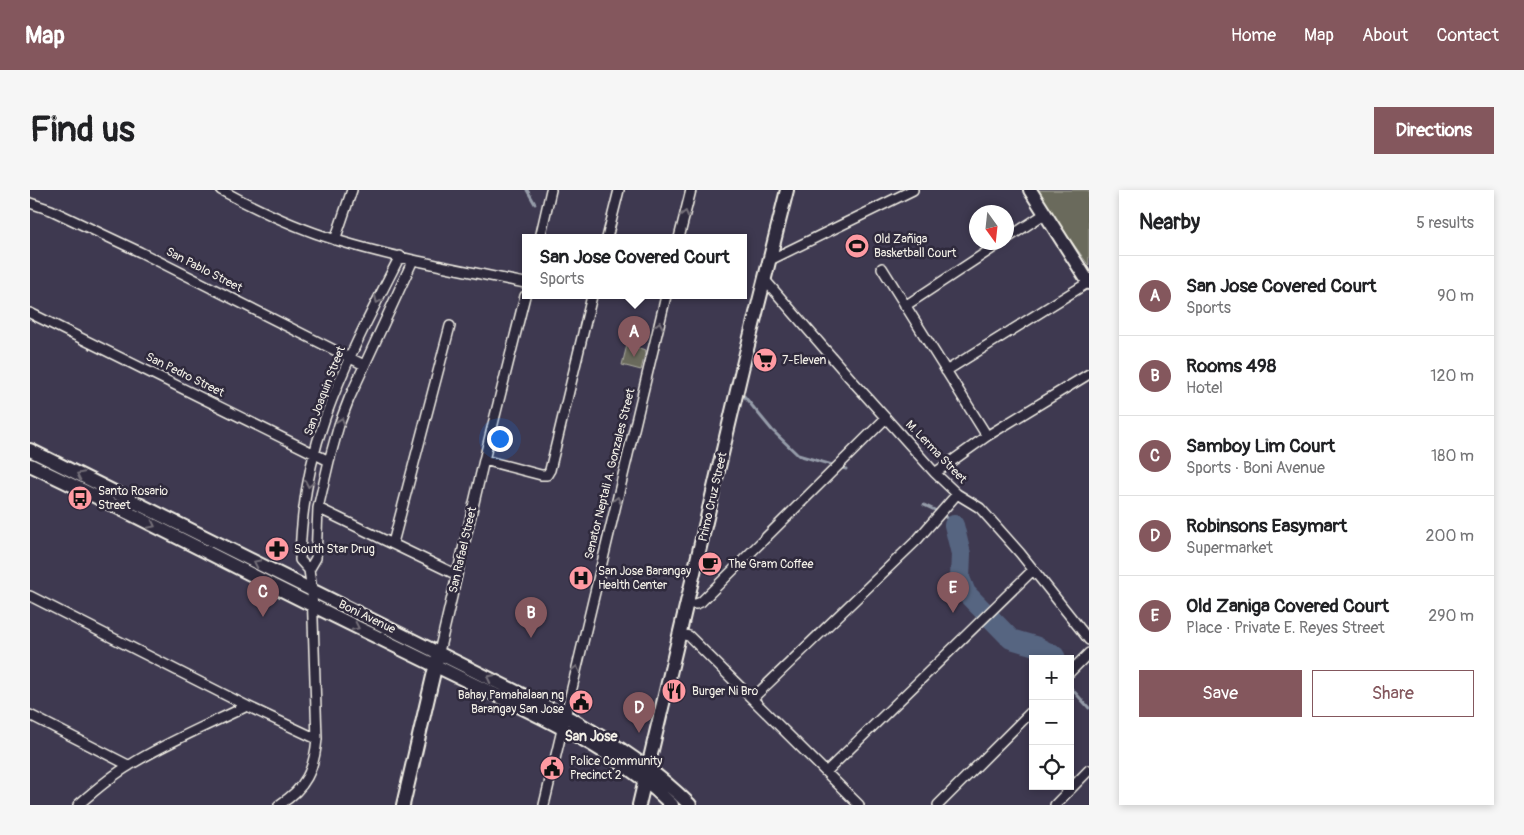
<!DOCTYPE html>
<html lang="en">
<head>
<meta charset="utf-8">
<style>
	:root { --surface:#fff; --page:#f6f6f6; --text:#202124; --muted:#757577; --line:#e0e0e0; --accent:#84575d }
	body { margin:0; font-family:Pangolin,sans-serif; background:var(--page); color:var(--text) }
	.controls { position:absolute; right:15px; bottom:15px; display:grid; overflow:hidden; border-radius:0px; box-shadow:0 2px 8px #0003 }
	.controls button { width:45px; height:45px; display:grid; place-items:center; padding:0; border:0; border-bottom:1px solid var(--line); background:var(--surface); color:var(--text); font:25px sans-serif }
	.compass { position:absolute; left:939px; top:15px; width:45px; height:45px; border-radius:50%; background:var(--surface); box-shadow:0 2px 8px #0003; rotate:165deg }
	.you { position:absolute; left:469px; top:248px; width:18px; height:18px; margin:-12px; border:4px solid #fff; border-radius:50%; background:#1a73e8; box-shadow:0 0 0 8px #1a73e833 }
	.badge { display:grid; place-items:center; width:32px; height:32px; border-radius:50%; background:var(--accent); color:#fff; font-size:16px; font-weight:700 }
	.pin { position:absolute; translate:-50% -41px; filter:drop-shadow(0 1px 2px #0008) }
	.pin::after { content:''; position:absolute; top:26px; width:18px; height:15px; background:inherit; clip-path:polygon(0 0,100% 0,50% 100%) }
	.popup { position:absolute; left:492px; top:44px; width:225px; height:65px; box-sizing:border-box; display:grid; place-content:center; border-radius:0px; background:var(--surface); filter:drop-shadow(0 1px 4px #0005); font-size:16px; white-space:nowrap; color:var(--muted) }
	.popup b { font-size:19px; color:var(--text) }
	.popup::after { content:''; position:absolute; left:50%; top:100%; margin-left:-10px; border:10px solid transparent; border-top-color:var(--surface) }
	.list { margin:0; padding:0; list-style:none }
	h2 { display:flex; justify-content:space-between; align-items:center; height:65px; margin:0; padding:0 20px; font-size:21px }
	h2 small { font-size:16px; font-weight:400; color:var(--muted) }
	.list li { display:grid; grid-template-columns:32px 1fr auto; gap:15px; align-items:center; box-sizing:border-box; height:80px; padding:0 20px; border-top:1px solid var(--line) }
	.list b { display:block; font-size:19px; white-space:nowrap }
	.list p { margin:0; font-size:16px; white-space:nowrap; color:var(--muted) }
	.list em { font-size:16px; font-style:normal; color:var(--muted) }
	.actions { display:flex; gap:10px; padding:15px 20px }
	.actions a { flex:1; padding:11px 0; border:1px solid var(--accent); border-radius:0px; text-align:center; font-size:18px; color:var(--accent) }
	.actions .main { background:var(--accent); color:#fff }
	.icon { flex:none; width:28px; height:28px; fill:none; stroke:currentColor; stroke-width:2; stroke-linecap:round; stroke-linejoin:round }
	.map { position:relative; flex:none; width:1059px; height:615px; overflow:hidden; border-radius:0px }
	header { display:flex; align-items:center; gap:30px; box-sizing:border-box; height:70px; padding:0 25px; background:var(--accent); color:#fff }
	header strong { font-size:24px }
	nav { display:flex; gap:28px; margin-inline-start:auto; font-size:18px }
	.intro { display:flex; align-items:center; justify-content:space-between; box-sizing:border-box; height:120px; padding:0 30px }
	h1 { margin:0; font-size:35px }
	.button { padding:12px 22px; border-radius:0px; background:var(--accent); color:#fff; font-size:18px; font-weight:700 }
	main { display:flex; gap:30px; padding:0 30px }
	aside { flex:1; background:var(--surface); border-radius:0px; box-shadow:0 2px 8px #0003 }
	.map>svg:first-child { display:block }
	.green { fill:#6a6b5c; stroke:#afaea2 }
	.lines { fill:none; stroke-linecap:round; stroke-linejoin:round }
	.stream { stroke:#969daa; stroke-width:3 }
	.river { stroke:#576581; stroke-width:20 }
	.street-casing { stroke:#f4f1e8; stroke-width:12 }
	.secondary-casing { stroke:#f4f1e8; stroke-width:16 }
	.street { stroke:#2f2a3d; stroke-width:9 }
	.secondary { stroke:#2f2a3d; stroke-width:12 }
	.oneway { stroke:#747079 }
	.labels { text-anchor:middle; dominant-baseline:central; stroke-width:5; stroke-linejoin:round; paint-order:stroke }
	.poi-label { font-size:12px; fill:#f4f1e8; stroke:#2f2a3d; text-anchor:start }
	.street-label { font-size:12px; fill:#f4f1e8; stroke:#2f2a3d }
	.neighbourhood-label { font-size:14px; font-weight:bold; fill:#f4f1e8; stroke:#2f2a3d }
</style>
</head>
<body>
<header>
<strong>Map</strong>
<nav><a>Home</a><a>Map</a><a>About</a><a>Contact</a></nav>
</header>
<div class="intro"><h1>Find us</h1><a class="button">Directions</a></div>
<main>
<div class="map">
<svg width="1059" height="615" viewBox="0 0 1059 615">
	<rect width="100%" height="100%" fill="#3e3950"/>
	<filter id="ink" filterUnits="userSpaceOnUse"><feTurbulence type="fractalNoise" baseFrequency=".02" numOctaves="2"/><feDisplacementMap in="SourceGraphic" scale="10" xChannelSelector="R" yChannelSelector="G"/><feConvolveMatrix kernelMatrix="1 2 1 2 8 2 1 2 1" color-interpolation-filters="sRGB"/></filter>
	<g filter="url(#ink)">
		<path class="green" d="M1009 0H1059V76L1025 28 1005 8Z
			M597 155 616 160 611 180 592 175Z"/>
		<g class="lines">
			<path class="stream" d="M497 0 505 14
				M714 206 742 240 768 265 816 279
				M894 315 911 323 924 335
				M1040 497 1059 518"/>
			<path class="river" d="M924 335 931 364 930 388 936 403 981 449 1005 456 1025 466 1026 469"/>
			<defs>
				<path id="street" d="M191 0C228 20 266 38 306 50 368 69 432 80 495 93
					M0 13 21 20 110 62 334 175
					M510 48 521 0
					M577 48 589 0
					M649 48 661 0
					M976 49 1016 23
					M305 50 322 0
					M740 70 883 0
					M852 78 957 246
					M735 90 819 187 905 283 927 304 950 318 990 363 1059 450
					M875 116 972 52
					M0 123 299 271
					M916 181 1059 92
					M454 270 511 285H517L520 280 562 106
					M905 283 957 246 1059 184
					M288 318 427 385
					M363 353 420 136
					M279 380 286 368 288 318 299 271 309 235 319 209 383 70
					M0 406 217 516 287 549
					M657 414H666L671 412 856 228
					M650 444 659 446 662 449 829 615
					M409 462 454 270 495 106
					M1040 482 1059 463
					M722 509 887 350 927 304
					M0 525 98 575
					M796 582 1003 380
					M48 615C64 601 81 586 100 575 137 552 178 535 217 516
					M249 615C276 598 284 580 287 549L282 400 279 380 270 370C271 323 279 273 295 228 315 172 343 119 370 66
					M514 615 636 106
					M908 615 1003 520
					M1025 615 1059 580"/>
				<path id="secondary" d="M1000 0 1059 93
					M0 260 543 530C586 555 625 580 660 615
					M0 275C115 329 227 389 341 444 385 466 429 487 474 509 533 537 595 568 642 615
					M373 615 407 469
					M609 615 714 171 757 0"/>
			</defs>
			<use href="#street" class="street-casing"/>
			<use href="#secondary" class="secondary-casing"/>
			<use href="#street" class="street"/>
			<use href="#secondary" class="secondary"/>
		</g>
		<defs><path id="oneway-chevron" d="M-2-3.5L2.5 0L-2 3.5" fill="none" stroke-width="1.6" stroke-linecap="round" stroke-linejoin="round" transform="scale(1.25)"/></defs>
		<g class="oneway">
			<use href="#oneway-chevron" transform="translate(655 24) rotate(-76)"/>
			<use href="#oneway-chevron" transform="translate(348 110) rotate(116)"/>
			<use href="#oneway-chevron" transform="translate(629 135) rotate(-77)"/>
			<use href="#oneway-chevron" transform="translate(311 231) rotate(-71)"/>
			<use href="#oneway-chevron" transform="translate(50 285) rotate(-154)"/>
			<use href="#oneway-chevron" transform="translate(279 294) rotate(101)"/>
			<use href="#oneway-chevron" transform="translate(587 310) rotate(-76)"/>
			<use href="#oneway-chevron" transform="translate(122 335) rotate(26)"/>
			<use href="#oneway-chevron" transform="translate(227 373) rotate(-154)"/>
			<use href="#oneway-chevron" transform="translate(326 437) rotate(26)"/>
			<use href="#oneway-chevron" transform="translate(546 479) rotate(-77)"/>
			<use href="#oneway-chevron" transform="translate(460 488) rotate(-153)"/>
		</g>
	</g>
	<defs>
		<symbol id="stadium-disc" viewBox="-11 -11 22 22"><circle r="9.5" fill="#ff9aa2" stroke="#2f2a3d"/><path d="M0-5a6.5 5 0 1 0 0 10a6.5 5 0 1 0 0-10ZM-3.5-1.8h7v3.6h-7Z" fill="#111"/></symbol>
		<symbol id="supermarket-disc" viewBox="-11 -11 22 22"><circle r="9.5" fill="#ff9aa2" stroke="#2f2a3d"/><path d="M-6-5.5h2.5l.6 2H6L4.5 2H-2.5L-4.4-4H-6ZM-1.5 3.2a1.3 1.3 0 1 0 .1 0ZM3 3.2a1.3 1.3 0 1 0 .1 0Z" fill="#111"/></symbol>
		<symbol id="bus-disc" viewBox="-11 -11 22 22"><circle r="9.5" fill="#ff9aa2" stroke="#2f2a3d"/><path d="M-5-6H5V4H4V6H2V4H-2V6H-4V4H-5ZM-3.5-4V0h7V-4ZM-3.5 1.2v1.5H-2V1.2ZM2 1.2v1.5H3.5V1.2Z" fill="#111"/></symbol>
		<symbol id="pharmacy-disc" viewBox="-11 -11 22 22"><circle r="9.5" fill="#ff9aa2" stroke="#2f2a3d"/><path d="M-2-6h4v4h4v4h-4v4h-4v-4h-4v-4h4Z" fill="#111"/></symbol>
		<symbol id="cafe-disc" viewBox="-11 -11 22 22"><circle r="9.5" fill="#ff9aa2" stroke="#2f2a3d"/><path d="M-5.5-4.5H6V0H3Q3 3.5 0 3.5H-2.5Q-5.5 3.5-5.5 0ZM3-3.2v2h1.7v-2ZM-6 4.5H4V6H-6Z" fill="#111"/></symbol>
		<symbol id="hospital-disc" viewBox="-11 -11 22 22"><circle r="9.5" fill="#ff9aa2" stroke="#2f2a3d"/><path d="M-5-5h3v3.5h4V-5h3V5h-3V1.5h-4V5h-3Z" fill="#111"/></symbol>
		<symbol id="restaurant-disc" viewBox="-11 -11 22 22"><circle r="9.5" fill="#ff9aa2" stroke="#2f2a3d"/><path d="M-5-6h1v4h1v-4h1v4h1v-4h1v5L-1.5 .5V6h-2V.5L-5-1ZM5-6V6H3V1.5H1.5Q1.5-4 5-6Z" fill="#111"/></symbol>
		<symbol id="civic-disc" viewBox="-11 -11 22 22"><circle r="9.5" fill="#ff9aa2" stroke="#2f2a3d"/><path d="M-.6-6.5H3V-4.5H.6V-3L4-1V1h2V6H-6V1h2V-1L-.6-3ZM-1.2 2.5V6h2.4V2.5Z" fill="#111"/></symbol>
	</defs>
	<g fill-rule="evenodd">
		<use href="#stadium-disc" x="813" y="42" width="28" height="28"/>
		<use href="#supermarket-disc" x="721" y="156" width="28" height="28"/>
		<use href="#bus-disc" x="36" y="294" width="28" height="28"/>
		<use href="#pharmacy-disc" x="233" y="345" width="28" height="28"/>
		<use href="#cafe-disc" x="666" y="360" width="28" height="28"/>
		<use href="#hospital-disc" x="537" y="374" width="28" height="28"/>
		<use href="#restaurant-disc" x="630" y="487" width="28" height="28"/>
		<use href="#civic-disc" x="537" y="498" width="28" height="28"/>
		<use href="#civic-disc" x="508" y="564" width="28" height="28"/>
	</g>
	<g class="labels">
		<g class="poi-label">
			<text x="844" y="49">Old Zañiga<tspan x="844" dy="14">Basketball Court</tspan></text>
			<text x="752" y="170">7-Eleven</text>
			<text x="68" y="301">Santo Rosario<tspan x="68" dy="14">Street</tspan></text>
			<text x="264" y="359">South Star Drug</text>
			<text x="698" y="374">The Gram Coffee</text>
			<text x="568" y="381">San Jose Barangay<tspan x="568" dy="14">Health Center</tspan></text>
			<text x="662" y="501">Burger Ni Bro</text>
			<text x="534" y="505" text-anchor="end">Bahay Pamahalaan ng<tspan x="534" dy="14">Barangay San Jose</tspan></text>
			<text x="540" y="571">Police Community<tspan x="540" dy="14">Precinct 2</tspan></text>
		</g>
		<g class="street-label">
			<text transform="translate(174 80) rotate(27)">San Pablo Street</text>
			<text transform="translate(155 185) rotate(26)">San Pedro Street</text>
			<text transform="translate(295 201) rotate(-69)">San Joaquin Street</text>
			<text transform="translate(906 262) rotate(46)">M. Lerma Street</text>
			<text transform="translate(580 284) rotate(-76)">Senator Neptali A. Gonzales Street</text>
			<text transform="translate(683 307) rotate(-77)">Primo Cruz Street</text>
			<text transform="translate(433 360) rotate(-77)">San Rafael Street</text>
			<text transform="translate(337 427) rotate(26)">Boni Avenue</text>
		</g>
		<g class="neighbourhood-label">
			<text x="561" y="546">San Jose</text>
		</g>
	</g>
</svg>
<div class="controls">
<button>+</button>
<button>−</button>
<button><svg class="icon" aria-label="locate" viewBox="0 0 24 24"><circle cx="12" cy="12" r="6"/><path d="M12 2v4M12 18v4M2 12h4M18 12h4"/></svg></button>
</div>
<svg class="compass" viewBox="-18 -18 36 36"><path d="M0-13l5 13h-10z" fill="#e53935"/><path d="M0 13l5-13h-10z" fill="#757577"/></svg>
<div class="you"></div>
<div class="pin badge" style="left:604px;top:167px">A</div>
<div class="popup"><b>San Jose Covered Court</b>Sports</div>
<div class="pin badge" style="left:501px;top:448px">B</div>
<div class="pin badge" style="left:233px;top:427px">C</div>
<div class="pin badge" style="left:609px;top:543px">D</div>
<div class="pin badge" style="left:923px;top:423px">E</div>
</div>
<aside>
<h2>Nearby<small>5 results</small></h2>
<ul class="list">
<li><span class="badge">A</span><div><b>San Jose Covered Court</b><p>Sports</p></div><em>90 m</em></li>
<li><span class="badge">B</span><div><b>Rooms 498</b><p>Hotel</p></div><em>120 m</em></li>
<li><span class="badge">C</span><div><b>Samboy Lim Court</b><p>Sports · Boni Avenue</p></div><em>180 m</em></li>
<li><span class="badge">D</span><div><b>Robinsons Easymart</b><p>Supermarket</p></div><em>200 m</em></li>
<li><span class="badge">E</span><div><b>Old Zaniga Covered Court</b><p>Place · Private E. Reyes Street</p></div><em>290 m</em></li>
</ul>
<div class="actions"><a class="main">Save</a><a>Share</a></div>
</aside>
</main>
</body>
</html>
